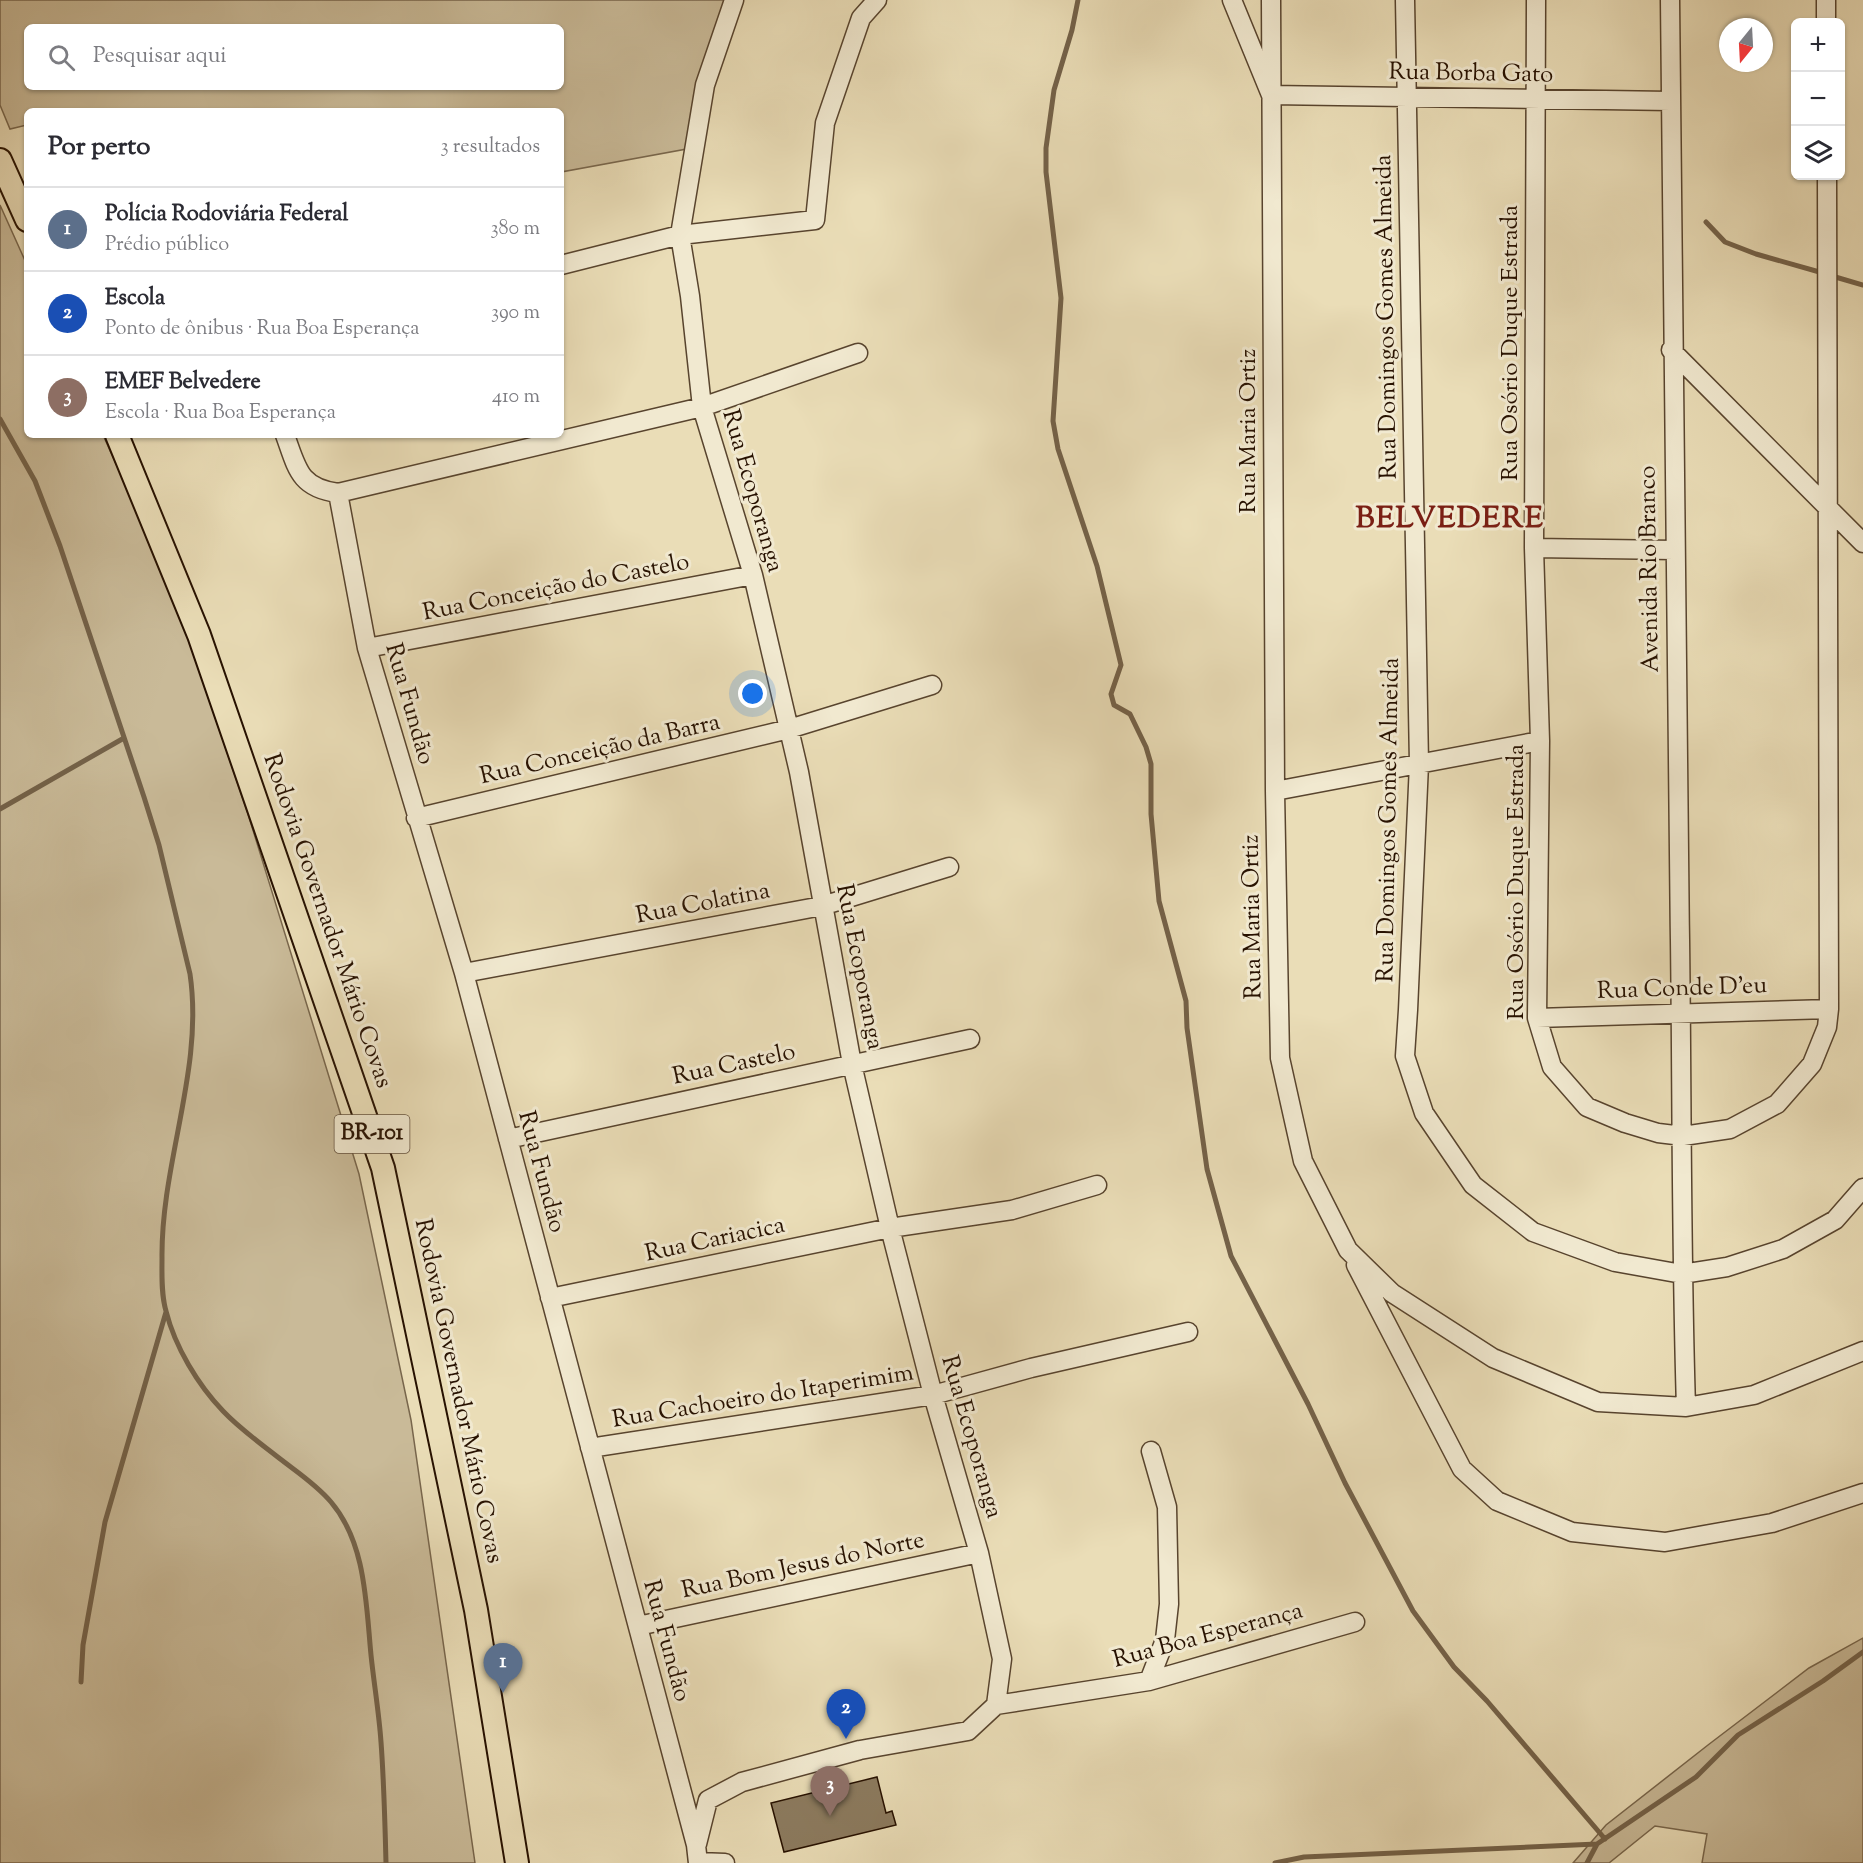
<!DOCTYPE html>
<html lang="pt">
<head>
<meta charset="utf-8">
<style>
	:root { --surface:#fff; --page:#f2f2f3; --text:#2b2b33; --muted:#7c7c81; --line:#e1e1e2; --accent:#ea580c }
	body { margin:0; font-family:"Sorts Mill Goudy",serif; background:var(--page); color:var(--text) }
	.controls { position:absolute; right:18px; top:18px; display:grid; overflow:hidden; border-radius:9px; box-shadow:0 2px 4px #0004 }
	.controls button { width:54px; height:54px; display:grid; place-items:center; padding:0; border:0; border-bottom:2px solid var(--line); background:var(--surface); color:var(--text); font:30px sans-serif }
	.compass { position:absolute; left:1719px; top:18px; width:54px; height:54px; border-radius:50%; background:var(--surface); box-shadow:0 2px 4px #0004; rotate:198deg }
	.you { position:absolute; left:753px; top:694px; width:21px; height:21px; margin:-15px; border:4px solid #fff; border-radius:50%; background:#1a73e8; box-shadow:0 0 0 9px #1a73e833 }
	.badge { display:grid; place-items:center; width:39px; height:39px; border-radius:50%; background:var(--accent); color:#fff; font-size:20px; font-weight:700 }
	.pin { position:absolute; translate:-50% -50px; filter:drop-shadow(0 2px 3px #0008) }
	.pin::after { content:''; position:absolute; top:32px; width:21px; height:18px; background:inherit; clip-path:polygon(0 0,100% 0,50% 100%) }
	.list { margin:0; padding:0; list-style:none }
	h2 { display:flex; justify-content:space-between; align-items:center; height:78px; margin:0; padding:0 24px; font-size:26px }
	h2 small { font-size:20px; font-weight:400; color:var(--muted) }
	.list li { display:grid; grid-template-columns:39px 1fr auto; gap:18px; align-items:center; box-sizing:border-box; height:84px; padding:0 24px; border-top:2px solid var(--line) }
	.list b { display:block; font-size:22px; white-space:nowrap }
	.list p { margin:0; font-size:20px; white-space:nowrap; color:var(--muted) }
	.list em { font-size:20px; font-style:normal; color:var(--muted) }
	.icon { flex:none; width:33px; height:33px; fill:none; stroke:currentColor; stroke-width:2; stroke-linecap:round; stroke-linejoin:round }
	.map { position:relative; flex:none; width:1863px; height:1863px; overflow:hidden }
	.search { position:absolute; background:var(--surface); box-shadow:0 2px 4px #0004; left:24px; top:24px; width:540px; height:66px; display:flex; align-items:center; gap:15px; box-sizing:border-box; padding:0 21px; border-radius:9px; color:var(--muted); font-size:22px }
	.panel { position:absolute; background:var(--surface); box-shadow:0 2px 4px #0004; left:24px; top:108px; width:540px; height:330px; border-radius:9px }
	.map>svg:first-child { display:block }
	.green { fill:#c9ba98; stroke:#78664c; stroke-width:1.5; fill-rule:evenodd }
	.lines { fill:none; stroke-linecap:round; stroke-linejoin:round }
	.stream { stroke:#746249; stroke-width:5 }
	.building { fill:#8c7b5f; stroke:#271100; stroke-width:1.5 }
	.minor-casing { stroke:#58442e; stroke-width:21 }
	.major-casing { stroke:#271100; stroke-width:26 }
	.minor { stroke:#f1e9d0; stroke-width:18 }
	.major { stroke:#eaddb7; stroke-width:22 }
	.labels { text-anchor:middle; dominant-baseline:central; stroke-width:6; stroke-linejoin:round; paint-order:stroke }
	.shield { fill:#f1e9d0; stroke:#64523e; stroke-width:1.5 }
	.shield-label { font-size:22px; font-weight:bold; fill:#271100 }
	.street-label { font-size:24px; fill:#271100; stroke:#f1e9d0 }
	.district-label { font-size:30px; font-weight:bold; letter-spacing:1.5px; fill:#7a1f14; stroke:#f1e9d0 }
</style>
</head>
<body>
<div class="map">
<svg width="1863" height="1863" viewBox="0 0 1863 1863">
	<rect width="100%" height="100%" fill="#eaddb7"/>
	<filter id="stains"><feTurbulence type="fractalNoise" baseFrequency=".00333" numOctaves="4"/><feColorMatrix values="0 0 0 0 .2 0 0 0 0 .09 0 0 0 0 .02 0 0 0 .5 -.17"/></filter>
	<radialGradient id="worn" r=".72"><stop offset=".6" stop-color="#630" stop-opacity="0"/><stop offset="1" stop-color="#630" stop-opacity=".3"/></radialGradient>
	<path class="green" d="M0 0H740L692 148 561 172V111H27V125L10 129 0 105ZM27 27H561V87H27Z
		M0 205 27 265V435H103L168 579 248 814 359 1174 411 1420 475 1863H0Z
		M1863 1638V1863H1702L1707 1834 1655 1826 1609 1863H1573L1606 1825 1708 1745 1809 1668Z"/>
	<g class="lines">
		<path class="stream" d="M1078 0 1072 30 1054 90 1046 148V172L1061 298 1053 421 1058 449 1097 566 1121 665 1111 694 1114 705 1130 714 1146 747 1151 764V814L1159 901 1186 1001 1187 1028 1207 1169 1231 1256 1308 1404 1345 1483 1413 1611 1454 1667 1487 1701 1605 1839
			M1706 222 1725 242 1756 254 1823 273
			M1832 276 1863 285
			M0 419 35 481 60 546 144 797 159 845 190 974C204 1069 161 1162 162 1258 162 1275 161 1294 166 1311 175 1347 198 1385 223 1411 240 1429 260 1443 279 1458 297 1472 317 1485 331 1502 366 1543 366 1604 371 1655 374 1684 379 1713 381 1742 384 1782 385 1823 386 1863
			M0 809 124 738
			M81 1682 83 1645 105 1522 166 1312
			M1275 1863 1304 1857 1597 1844
			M1587 1863 1597 1844 1696 1777 1738 1735 1823 1681 1863 1652"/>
	</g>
	<path class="building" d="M877 1777 886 1813 892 1811 896 1825 784 1852 771 1803Z"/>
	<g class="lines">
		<defs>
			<path id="minor" d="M734 0 705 85 680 235 690 296 702 407 753 575 799 772 852 1064 890 1228 933 1395 979 1553 1002 1659 996 1705
				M1232 0 1271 95 1670 101
				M1271 0 1275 791 1280 1058 1303 1161 1348 1250 1392 1293 1493 1358 1598 1402 1686 1407 1754 1395 1863 1351
				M1405 0 1419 764 1408 1010 1405 1056 1424 1113 1473 1185 1533 1232 1615 1262 1682 1274 1727 1267 1783 1249 1835 1220 1863 1188
				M1536 0 1534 548 1540 741 1537 1018 1552 1067 1587 1107 1625 1123 1658 1133 1683 1136 1730 1129 1777 1104 1812 1064 1827 1027 1829 1009 1827 176
				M1670 0C1671 314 1675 627 1680 940 1682 1096 1681 1251 1686 1407
				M1826 0V22
				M561 265 680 235 815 220 825 123 861 18 877 0
				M1671 350 1863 543
				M285 435C297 468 299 488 338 493L702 407 858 353
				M338 493 367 648 464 973 696 1845 698 1863
				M1534 548 1674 550
				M367 648 753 575
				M1275 791 1540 741
				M416 818 789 729 932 685
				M464 973 822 906 949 867
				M1537 1018 1829 1009
				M508 1139 970 1039
				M1356 1265 1462 1469 1497 1501 1572 1532 1665 1542 1772 1523 1863 1493
				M550 1298 890 1228 1012 1210 1097 1185
				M590 1448 933 1395 1031 1368 1188 1332
				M638 1626 979 1553
				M1149 1681 1165 1640 1169 1604 1167 1507 1151 1451
				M697 1844 708 1800 742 1782 860 1750 968 1731 996 1705 1149 1681 1355 1622
				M698 1862 725 1863"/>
			<path id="major" d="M0 160 27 220
				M117 435 199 635 383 1168 476 1610 517 1863"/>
		</defs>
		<use href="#minor" class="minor-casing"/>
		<use href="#major" class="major-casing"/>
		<use href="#minor" class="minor"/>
		<use href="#major" class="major"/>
	</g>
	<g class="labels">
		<rect class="shield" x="334.5" y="1115" width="75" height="38" rx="4.5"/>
		<g class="shield-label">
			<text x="372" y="1134">BR-101</text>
		</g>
		<g class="street-label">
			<text transform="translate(1471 74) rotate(1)">Rua Borba Gato</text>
			<text transform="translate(1387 317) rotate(-91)">Rua Domingos Gomes Almeida</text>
			<text transform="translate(1511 343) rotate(-90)">Rua Osório Duque Estrada</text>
			<text transform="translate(1249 431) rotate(-90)">Rua Maria Ortiz</text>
			<text transform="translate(752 491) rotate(74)">Rua Ecoporanga</text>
			<text transform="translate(1650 569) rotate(-91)">Avenida Rio Branco</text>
			<text transform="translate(556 588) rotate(-11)">Rua Conceição do Castelo</text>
			<text transform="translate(409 704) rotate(74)">Rua Fundão</text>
			<text transform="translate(600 750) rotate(-13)">Rua Conceição da Barra</text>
			<text transform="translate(1389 820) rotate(-89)">Rua Domingos Gomes Almeida</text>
			<text transform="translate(1517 882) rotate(-90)">Rua Osório Duque Estrada</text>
			<text transform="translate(703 904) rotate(-11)">Rua Colatina</text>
			<text transform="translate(1253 917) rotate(-91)">Rua Maria Ortiz</text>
			<text transform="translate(327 921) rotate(71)">Rodovia Governador Mário Covas</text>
			<text transform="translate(859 967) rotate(79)">Rua Ecoporanga</text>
			<text transform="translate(1682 989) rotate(-2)">Rua Conde D'eu</text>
			<text transform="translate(734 1065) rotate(-12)">Rua Castelo</text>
			<text transform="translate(541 1172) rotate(75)">Rua Fundão</text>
			<text transform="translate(715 1240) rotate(-12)">Rua Cariacica</text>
			<text transform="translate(458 1391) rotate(78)">Rodovia Governador Mário Covas</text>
			<text transform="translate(763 1397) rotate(-9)">Rua Cachoeiro do Itaperimim</text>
			<text transform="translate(971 1437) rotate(74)">Rua Ecoporanga</text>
			<text transform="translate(803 1566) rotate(-12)">Rua Bom Jesus do Norte</text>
			<text transform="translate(1208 1636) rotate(-15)">Rua Boa Esperança</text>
			<text transform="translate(666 1641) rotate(75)">Rua Fundão</text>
		</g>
		<g class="district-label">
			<text x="1450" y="519">BELVEDERE</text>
		</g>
	</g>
	<rect width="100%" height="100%" filter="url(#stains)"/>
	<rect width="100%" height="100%" fill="url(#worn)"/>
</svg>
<div class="controls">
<button>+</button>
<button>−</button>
<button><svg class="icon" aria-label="layers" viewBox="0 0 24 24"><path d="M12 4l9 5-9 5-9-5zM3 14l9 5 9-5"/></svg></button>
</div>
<svg class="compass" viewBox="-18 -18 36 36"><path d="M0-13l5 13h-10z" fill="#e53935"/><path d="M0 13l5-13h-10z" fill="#7c7c81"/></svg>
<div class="you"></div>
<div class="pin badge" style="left:503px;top:1693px;background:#5c6f8a">1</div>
<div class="pin badge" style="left:846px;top:1739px;background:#1a4fb4">2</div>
<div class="pin badge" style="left:830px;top:1816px;background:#8d6e63">3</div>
<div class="search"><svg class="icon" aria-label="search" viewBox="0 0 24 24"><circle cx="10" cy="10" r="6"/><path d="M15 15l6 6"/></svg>Pesquisar aqui</div>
<section class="panel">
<h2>Por perto<small>3 resultados</small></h2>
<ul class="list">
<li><span class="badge" style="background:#5c6f8a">1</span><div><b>Polícia Rodoviária Federal</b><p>Prédio público</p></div><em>380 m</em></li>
<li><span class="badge" style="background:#1a4fb4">2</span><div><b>Escola</b><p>Ponto de ônibus · Rua Boa Esperança</p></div><em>390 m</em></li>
<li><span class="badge" style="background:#8d6e63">3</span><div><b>EMEF Belvedere</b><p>Escola · Rua Boa Esperança</p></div><em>410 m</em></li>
</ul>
</section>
</div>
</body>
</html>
